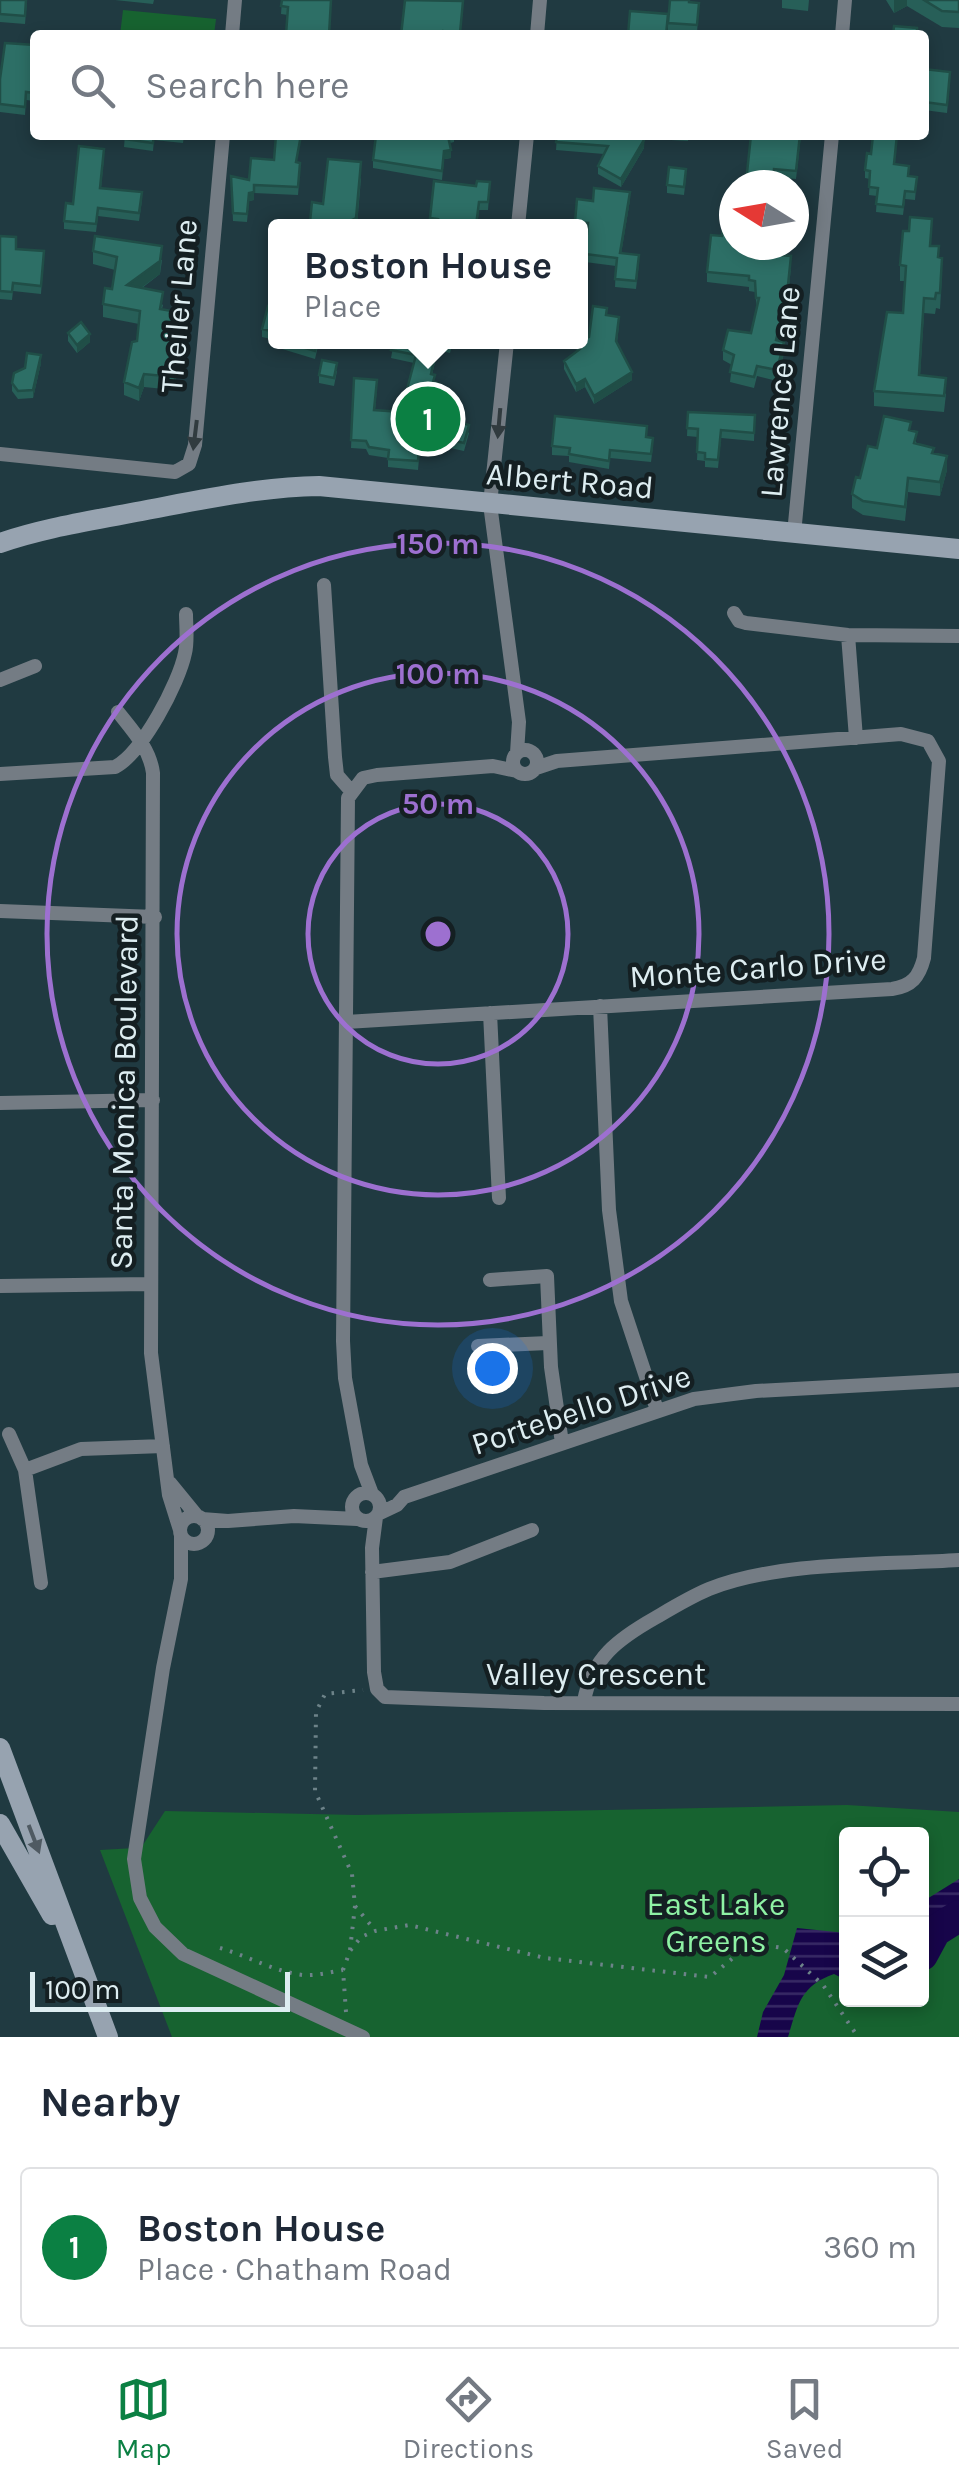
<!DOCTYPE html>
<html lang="en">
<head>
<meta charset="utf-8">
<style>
	:root { --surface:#fff; --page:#f6f6f7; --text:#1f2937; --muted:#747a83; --line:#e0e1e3; --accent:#0b8043 }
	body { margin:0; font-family:Karla,sans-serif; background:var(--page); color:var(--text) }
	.controls { position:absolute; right:30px; bottom:30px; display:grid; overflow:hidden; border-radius:10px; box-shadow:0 5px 15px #0003 }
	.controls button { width:90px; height:90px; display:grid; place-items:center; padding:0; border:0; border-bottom:2px solid var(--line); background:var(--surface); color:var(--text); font:50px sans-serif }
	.compass { position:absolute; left:719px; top:170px; width:90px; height:90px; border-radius:50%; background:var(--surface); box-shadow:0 5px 15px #0003; rotate:281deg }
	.scale { position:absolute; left:30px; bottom:25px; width:260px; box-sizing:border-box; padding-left:10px; border:5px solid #ddedf1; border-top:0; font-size:28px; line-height:35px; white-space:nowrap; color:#ddedf1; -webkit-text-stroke:8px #141f22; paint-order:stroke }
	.you { position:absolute; left:492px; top:1368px; width:35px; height:35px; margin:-25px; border:8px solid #fff; border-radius:50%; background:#1a73e8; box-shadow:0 0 0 15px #1a73e833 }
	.badge { display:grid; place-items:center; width:65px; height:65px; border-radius:50%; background:var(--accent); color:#fff; font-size:32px; font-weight:700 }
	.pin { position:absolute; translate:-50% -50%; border:5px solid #fff; box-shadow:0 2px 10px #0006 }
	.popup { position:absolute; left:268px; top:219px; width:320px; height:130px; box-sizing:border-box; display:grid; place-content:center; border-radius:10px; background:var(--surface); filter:drop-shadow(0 2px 8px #0005); font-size:32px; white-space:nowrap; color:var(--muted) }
	.popup b { font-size:38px; color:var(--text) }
	.popup::after { content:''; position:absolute; left:50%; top:100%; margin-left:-20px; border:20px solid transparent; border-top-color:var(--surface) }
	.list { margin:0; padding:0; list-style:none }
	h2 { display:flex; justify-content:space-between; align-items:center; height:130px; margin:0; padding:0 40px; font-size:42px }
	h2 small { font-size:32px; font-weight:400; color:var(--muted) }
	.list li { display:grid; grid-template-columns:65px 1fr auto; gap:30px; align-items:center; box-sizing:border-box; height:160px; margin:0 20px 20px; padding:0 20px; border:2px solid var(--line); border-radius:10px }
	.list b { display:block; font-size:38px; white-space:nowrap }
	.list p { margin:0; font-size:32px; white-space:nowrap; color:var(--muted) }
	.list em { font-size:32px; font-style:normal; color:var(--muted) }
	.icon { flex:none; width:55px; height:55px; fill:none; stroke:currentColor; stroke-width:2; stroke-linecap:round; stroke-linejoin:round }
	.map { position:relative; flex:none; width:959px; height:2037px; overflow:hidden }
	.search { position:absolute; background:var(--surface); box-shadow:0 5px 15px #0003; left:30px; right:30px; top:30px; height:110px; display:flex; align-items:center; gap:25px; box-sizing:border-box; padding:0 35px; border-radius:10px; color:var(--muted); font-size:38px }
	.sheet { height:310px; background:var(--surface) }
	nav { display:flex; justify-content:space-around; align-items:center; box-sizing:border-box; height:140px; border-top:2px solid var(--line); background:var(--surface); font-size:28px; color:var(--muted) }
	nav a { display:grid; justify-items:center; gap:5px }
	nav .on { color:var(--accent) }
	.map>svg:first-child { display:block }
	.park { fill:#176330; fill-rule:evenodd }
	.water { fill:url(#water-rules) }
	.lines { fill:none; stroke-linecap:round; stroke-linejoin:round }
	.river { stroke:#17054a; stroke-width:32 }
	.path { stroke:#6d8389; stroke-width:4; stroke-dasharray:2.5 8; stroke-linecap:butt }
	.street { stroke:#747c84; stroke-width:14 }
	.secondary { stroke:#97a3b0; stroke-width:20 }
	.wall { fill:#275f58 }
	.shaded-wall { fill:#204e47 }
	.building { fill:#2d6f66; stroke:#204e47; stroke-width:2.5 }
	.oneway { fill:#313b3f }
	.oneway2 { fill:#4f5a62 }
	.ring { fill:none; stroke:#9d70d0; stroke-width:5 }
	.labels { text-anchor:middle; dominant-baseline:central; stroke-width:9; stroke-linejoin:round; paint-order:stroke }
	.street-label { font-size:32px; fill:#ddedf1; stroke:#141f22 }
	.park-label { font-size:32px; fill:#8ef2a4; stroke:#141f22 }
	.centre { fill:#9d70d0; stroke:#141f22; stroke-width:5 }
	.ring-label { font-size:30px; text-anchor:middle; font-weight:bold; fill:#9d70d0; stroke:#141f22; stroke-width:9; stroke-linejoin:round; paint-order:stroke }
</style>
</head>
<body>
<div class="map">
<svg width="959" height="2037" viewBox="0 0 959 2037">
	<defs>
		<pattern id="water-rules" width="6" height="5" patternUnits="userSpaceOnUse" patternTransform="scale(2.5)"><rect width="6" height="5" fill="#17054a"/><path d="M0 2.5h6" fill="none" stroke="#382a65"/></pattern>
	</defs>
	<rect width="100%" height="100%" fill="#203a41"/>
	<path class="park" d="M123 10 216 19 214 35H120Z
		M847 1805 959 1812V2037H172L100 1850 135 1848 137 1854 165 1811 357 1815ZM846 1834H922V2000H846Z"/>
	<path class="water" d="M959 1879V1922L948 1923 922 1954V1902Z
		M797 1928 846 1933V1980L834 1974C800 1986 798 2005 788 2037H757L763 2012 784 1975Z"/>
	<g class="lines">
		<path class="river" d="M922 1955 935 1931 959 1916"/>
		<path class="path" d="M355 1906 374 1929
			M220 1948C248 1956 275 1972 303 1975 316 1976 331 1972 343 1970
			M350 1950 355 1906 352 1874 315 1791 316 1712 325 1694 363 1690
			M346 2012 343 1970 350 1951 361 1937 375 1931 409 1925 545 1958 710 1977 751 1943 783 1948 823 1985 858 2037"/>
		<path class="street" d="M232 35 235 0
			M537 35 540 0
			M842 35 845 0
			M518 226 527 135
			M507 342 490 504 519 722 517 753
			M0 454 175 472 189 464 195 445 223 135
			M794 534 832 135
			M324 585 335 757 337 775 351 791
			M734 613 739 621 746 623 848 635 959 636
			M848 635 856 738
			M0 680 35 666
			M118 712C133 731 150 749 153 773L151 1353 169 1495 180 1530
			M513 762a12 12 0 1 1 24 0a12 12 0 1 1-24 0Z
			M0 774 115 767C142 753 179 683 185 653 188 641 186 626 186 614
			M0 911 155 917
			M600 1006 609 1210 621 1301 657 1410
			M490 1013 499 1198
			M346 1022 892 989C912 986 919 977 924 958L939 761 928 741 901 734 557 761 536 768
			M0 1103 153 1100
			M490 1280 547 1276 551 1367 562 1443
			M0 1286 149 1284
			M478 1346 548 1343
			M9 1434 25 1470 41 1583
			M25 1470 81 1449 163 1446
			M170 1483 197 1516
			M352 1507a14 14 0 1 1 28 0a14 14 0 1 1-28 0Z
			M372 1494 361 1465 345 1378 343 1341 348 798 363 778 377 775 493 766 517 771
			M378 1514 397 1505 404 1497 694 1399 756 1391 959 1380
			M180 1530a14 14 0 1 1 28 0a14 14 0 1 1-28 0Z
			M376 1517 372 1548 374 1672 377 1689 385 1697 544 1703 959 1704
			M202 1519 228 1521 294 1516 357 1519
			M181 1536V1579L163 1668 134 1859 140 1898 155 1927 183 1954 363 2037
			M372 1572 450 1562 532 1530
			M584 1701C592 1658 618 1639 655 1618 672 1608 690 1597 709 1589 779 1561 883 1565 959 1560"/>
		<path class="secondary" d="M0 543C43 528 90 521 136 512 196 501 257 487 319 486L959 549
			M0 1748 108 2037
			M0 1824 52 1915"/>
	</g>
	<path class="wall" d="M0 0H27L25 24 0 22Z
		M115 0H154L153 4Z
		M282 0H332L288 15 281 14Z
		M782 0H809L808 11 782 8Z
		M886 0H959V28L942 27 907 6 894 13Z
		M690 2 699 3 697 33 668 31V14Z
		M463 9 460 35H401Z
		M35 45V101L26 100 25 115 0 112V79Z
		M924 69 950 80 947 113 924 110Z
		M125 135H184L183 143 154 140 153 151 124 147Z
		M409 135H454V142L450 143 451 158 444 159 442 180 373 168V160L410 138Z
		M557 135 644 148 621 187 598 174V166L604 154 556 150Z
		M671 135H688V141L671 140Z
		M801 135 796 179 774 177 773 185H746V182Z
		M104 157 101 188 142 200 139 221 98 216 96 232 64 229V221L73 204Z
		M274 160 297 163 300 171 298 195 254 193V200L249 201 247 222 233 221 231 176 249 180Z
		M895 164 909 176 917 177 915 200 905 199 903 215 876 212 877 196 869 195 870 179 865 178V170Z
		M686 177 684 195 667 193V185Z
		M361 178 357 226H310L312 202 323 204Z
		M490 182 488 210H479L477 226H430V218L476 186Z
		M577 199 593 201 630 200 621 253 639 263 636 289 615 287 616 266 585 262 587 231 580 230V226H575Z
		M0 236 16 249 44 251 41 294 13 291 12 300 0 299Z
		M734 245H757V253L791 267 787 306 778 341 784 353 777 381 757 376 754 388 730 382 732 365 723 360V350L751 333 757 308 755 292 749 291V287L707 282V272Z
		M931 246 939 257 942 273 940 309 936 308 935 314 924 313 920 375 946 394 944 412 874 406V391L903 313 905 281H900V265Z
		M93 251 162 260 160 274 142 288 163 305 162 309 183 326 174 390 144 387 139 401 124 395V382L137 341 139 324 103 317V304L112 289 115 270 93 264Z
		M276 308V340L262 337V329Z
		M607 316 619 325 617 342 632 380 594 404 585 387 576 392 564 369V361L577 352 576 343 589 337Z
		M68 333 90 342 77 353 68 341Z
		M279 342H319L315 359 279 348Z
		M394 342H453L450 353 438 350 432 375 437 391 435 396 458 410 455 421 469 433 464 451 432 444 430 451 420 448 418 470 388 467V458L369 455 366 449 351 448 354 378 377 388 375 410 401 412 414 363 391 358Z
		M41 363 33 398 18 399 12 391V383Z
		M337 371 334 386 319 383V375Z
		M688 412 755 415 754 441 721 438 718 468 705 467V461L697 460 698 437 687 436Z
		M911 431 917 444 934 453 947 470 940 496 908 492 905 521 863 515 852 508V494L877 448Z
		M647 438 653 446 651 462 610 458 609 469 569 462V456L552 455V446Z"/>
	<path class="shaded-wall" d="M894 0H907V6L894 13Z
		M645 135 644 148 621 187V179Z
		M451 150V158L444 159 442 180 444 151Z
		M361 162 357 226H351Z
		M254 192V200L249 201 247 222 249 193Z
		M630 192V200L620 261V253Z
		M162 246 160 274 127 298V285Z
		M791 256 787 306 776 351V340Z
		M183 313V326L174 390V377Z
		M90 334V342L77 353V345Z
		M784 342V353L777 381V370Z
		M41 355V363L33 398V390Z
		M632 372V380L594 404V396Z
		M144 374V387L139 401V388Z
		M585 379V387L576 392V384Z
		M947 456V470L940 496V482Z"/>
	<path class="building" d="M0 0H26L25 16 0 14Z
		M282 0H331L329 35H286L288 7 281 6Z
		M405 0 463 1 460 33 443 31 442 35H401Z
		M670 0H689V2L699 3 697 25 668 23Z
		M924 0H959V12L942 11Z
		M630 11 668 14 666 35H628Z
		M894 26 917 28V35H893Z
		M5 43 35 45V93L26 92 25 107 0 104V79Z
		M924 69 950 72 947 105 924 102Z
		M125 135H154L153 143 124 139Z
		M276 135H301L296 162 300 163 298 187 254 185V192L249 193 247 214 233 213 231 176 249 180 251 158 274 160Z
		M376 135 411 138V135H451L448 136 451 150 444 151 442 171 373 160Z
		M557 135H645L644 140 621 179 598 166 608 146 556 142Z
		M751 135H800L796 171 774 169 772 185H750L751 183 746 182Z
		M873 135H897L894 164 909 166 908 176 917 177 915 192 905 191 903 207 876 204 878 188 869 187 870 171 865 170 867 153 871 154Z
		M79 146 104 149 100 188 142 192 139 213 98 208 96 224 64 221 66 203 73 204Z
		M328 159 361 162 356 218 352 220 351 226H322V223L310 222 312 202 323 204Z
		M669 167 686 169 684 187 667 185Z
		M434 181 476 186 477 181 490 182 488 202H479L476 226H437L438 219 430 218Z
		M594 188 630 192 620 253 639 255 636 281 615 279 617 258 585 254 588 223 575 222 577 199 593 201Z
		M910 217 932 219 930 246H939L938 257 942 258 940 293H936L935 299 924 298 919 375 946 378 944 396 874 391 887 312 903 313 906 266 900 265 903 231H909Z
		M724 220 734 221V245H756L755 253 791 256 787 295 776 340 784 342 777 370 757 366 754 377 730 372 734 355 723 350 728 330 751 333 759 298H756L755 281 749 280V276L707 272 711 235 722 236Z
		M0 236 16 237V249L44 251 41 286 13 283 12 292 0 291Z
		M95 236 162 246 160 261 127 285 163 292 160 309 183 313 174 377 144 374 139 388 124 382 132 342 137 341 140 311 103 304 105 288 112 289 117 257 93 251Z
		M268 306 276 308V332L262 329Z
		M593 306 607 308 606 315 619 317 616 341 632 372 594 396 585 379 576 384 564 361 580 349 576 343 589 337Z
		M81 322 90 334 77 345 68 333Z
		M285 342H317L315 351Z
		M394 342H451L450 345 438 342 431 374 435 375 433 382 437 383 433 395 458 402 453 420 469 425 464 443 432 436 430 443 420 440 418 461 388 459 389 450 369 447 366 441 351 440 354 378 377 380 374 410 401 412 416 355 391 350Z
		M27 353 41 355 33 390 18 391 12 383 14 373 25 368Z
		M322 360 337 363 334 378 319 375Z
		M688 412 755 415 754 433 721 430 718 460 705 459V453L697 452 698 429 687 428Z
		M555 416 647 426 646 437 653 438 651 454 610 450 609 461 569 454 570 448 552 446Z
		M884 416 911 422 909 430 917 432 914 443 934 448 932 453 947 456 940 482 908 478 905 507 863 501 852 494 856 477 860 478 868 446 877 448Z"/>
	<defs><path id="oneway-solid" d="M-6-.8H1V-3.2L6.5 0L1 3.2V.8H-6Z" transform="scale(2.5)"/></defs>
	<g class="oneway">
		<use href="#oneway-solid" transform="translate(499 423) rotate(95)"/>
		<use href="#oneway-solid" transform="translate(195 435) rotate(97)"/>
	</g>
	<use class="oneway2" href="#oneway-solid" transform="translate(34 1839) rotate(69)"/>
	<g class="ring">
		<circle cx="438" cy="934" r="130"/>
		<circle cx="438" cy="934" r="261"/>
		<circle cx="438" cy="934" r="391"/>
	</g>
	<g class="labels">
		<g class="street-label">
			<text transform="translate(179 306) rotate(-85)">Theiler Lane</text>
			<text transform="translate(780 392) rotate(-85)">Lawrence Lane</text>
			<text transform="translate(570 481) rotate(5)">Albert Road</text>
			<text transform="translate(758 968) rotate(-4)">Monte Carlo Drive</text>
			<text transform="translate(124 1092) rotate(-89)">Santa Monica Boulevard</text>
			<text transform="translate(581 1410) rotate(-18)">Portebello Drive</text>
			<text x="596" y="1674">Valley Crescent</text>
		</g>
		<g class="park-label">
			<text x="716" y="1904">East Lake<tspan x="716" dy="37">Greens</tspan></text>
		</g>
	</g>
	<circle cx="438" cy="934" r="15" class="centre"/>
	<g class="ring-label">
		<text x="438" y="554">150 m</text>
		<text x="438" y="684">100 m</text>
		<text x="438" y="814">50 m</text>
	</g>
</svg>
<div class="controls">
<button><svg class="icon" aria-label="locate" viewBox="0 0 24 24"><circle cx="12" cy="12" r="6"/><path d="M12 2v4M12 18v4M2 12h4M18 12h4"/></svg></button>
<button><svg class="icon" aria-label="layers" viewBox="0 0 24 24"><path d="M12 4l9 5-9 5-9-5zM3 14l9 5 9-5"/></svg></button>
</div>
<svg class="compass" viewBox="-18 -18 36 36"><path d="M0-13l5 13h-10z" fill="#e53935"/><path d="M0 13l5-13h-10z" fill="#747a83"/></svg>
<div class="scale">100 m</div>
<div class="you"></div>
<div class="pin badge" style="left:428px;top:419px">1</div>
<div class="popup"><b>Boston House</b>Place</div>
<div class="search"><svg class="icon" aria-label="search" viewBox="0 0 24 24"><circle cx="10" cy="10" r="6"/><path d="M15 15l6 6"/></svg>Search here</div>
</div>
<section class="sheet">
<h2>Nearby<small></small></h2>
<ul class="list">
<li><span class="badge">1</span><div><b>Boston House</b><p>Place · Chatham Road</p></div><em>360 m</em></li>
</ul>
</section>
<nav>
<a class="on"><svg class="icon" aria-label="map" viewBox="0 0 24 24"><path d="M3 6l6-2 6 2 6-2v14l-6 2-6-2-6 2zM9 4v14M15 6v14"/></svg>Map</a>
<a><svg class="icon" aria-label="directions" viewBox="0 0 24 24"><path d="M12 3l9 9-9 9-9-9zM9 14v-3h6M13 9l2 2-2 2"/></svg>Directions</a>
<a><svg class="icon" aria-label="saved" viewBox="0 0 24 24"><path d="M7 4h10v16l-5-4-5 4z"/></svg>Saved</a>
</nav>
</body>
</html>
